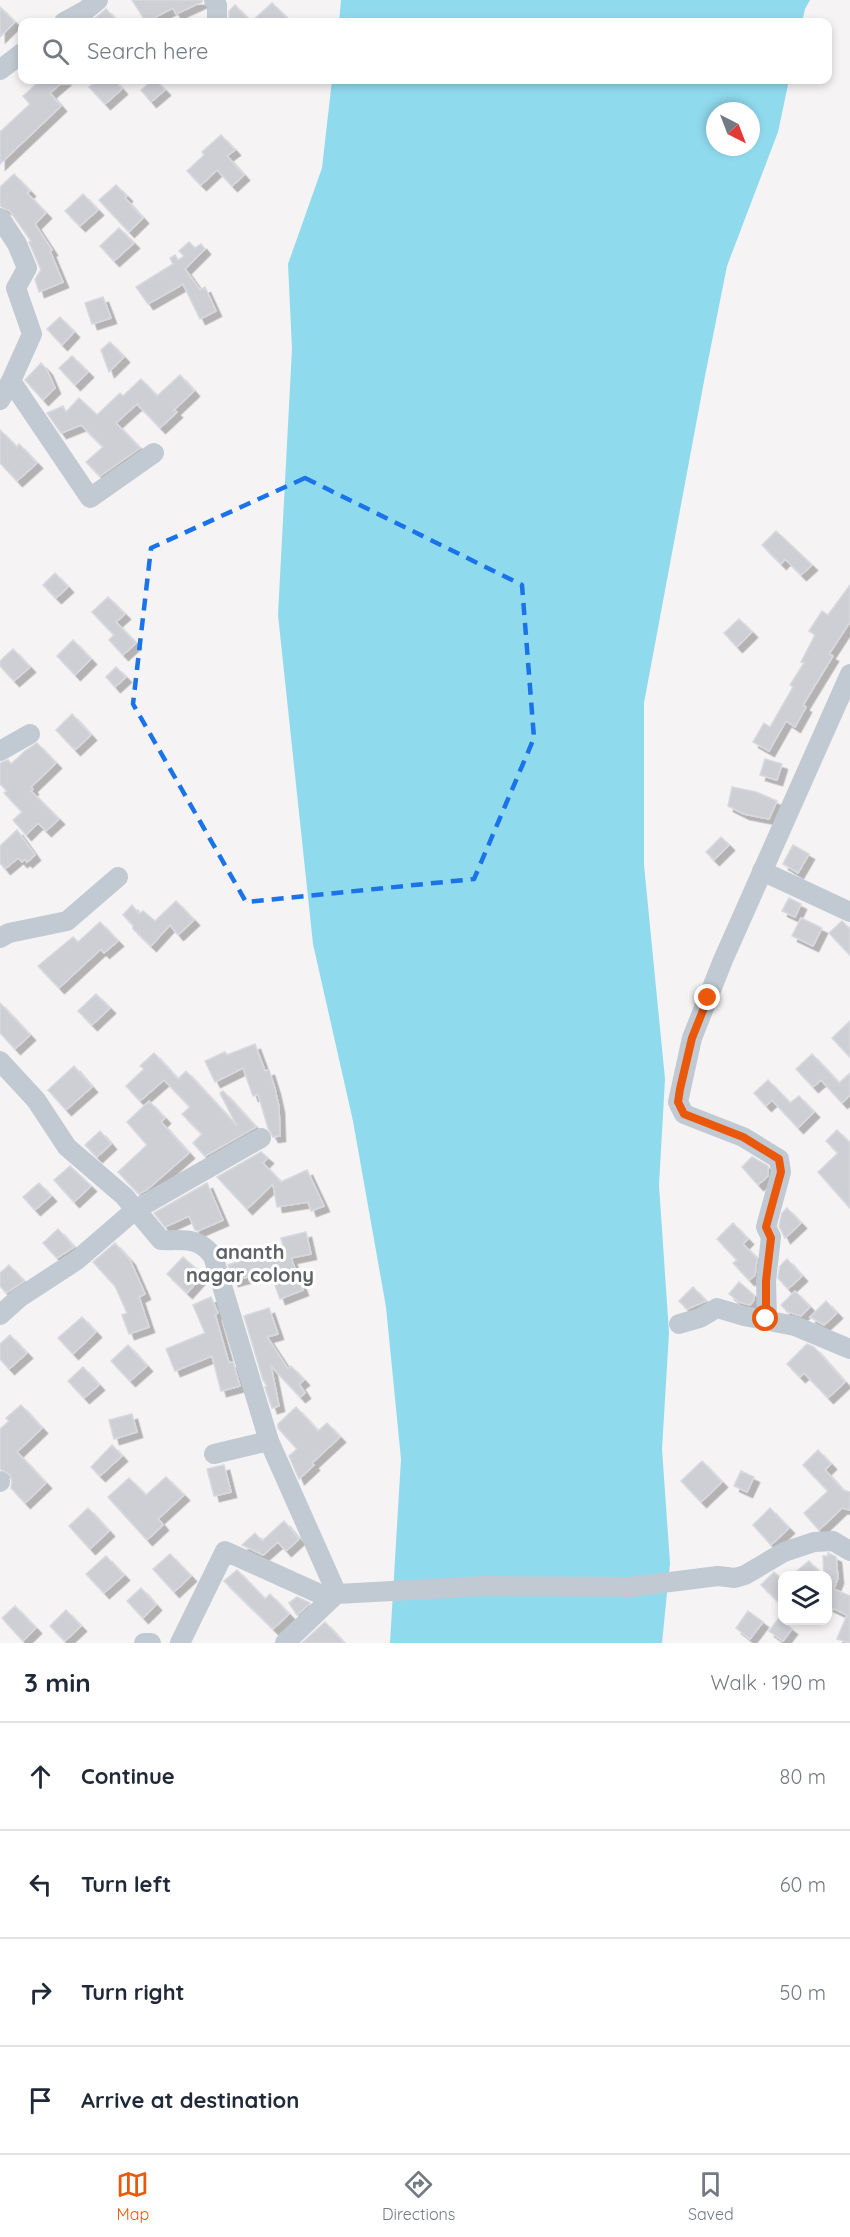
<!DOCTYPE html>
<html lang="en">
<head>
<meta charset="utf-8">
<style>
	:root { --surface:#fff; --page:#f2f2f3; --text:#1f2937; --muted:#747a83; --line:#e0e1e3; --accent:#ea580c }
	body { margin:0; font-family:Quicksand,sans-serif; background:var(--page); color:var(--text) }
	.controls { position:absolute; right:18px; bottom:18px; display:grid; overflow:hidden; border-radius:12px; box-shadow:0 3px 9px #0003 }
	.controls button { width:54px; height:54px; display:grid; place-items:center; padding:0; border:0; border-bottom:2px solid var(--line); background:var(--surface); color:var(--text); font:30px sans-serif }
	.compass { position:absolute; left:706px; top:102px; width:54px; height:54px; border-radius:50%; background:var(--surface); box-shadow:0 3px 9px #0003; rotate:138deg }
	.stop { position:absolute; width:18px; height:18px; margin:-14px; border:4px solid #ea580c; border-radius:50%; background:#fff }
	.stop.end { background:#ea580c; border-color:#fff; box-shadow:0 2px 6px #0008 }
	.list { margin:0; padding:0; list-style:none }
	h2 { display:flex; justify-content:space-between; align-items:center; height:78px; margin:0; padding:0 24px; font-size:26px }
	h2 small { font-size:20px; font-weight:400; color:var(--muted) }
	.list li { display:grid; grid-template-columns:39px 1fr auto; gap:18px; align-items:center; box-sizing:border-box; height:108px; padding:0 24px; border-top:2px solid var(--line) }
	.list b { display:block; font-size:22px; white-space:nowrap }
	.list em { font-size:20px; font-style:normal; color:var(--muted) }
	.icon { flex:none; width:33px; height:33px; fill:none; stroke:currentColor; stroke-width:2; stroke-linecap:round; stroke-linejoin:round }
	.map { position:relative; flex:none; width:850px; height:1643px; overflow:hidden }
	.search { position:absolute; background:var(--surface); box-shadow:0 3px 9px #0003; left:18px; right:18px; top:18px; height:66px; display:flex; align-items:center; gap:15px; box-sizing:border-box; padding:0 21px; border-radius:12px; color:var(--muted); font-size:22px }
	.sheet { height:510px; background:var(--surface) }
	nav { display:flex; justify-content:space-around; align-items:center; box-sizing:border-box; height:84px; border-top:2px solid var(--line); background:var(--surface); font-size:16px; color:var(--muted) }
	nav a { display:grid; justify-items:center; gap:3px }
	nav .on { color:var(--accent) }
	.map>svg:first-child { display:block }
	.water { fill:#90daee; fill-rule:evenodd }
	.building { fill:#cdcfd5; stroke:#d7d9de; stroke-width:1.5; filter:url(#shadow) }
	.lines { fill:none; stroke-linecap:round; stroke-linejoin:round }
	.minor { stroke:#c1cad2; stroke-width:20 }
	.route { stroke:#ea580c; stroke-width:8 }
	.marked { fill:none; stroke:#1a73e8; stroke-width:4.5; stroke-dasharray:12 8; stroke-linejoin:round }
	.labels { text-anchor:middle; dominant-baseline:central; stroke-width:6; stroke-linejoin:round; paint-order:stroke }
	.neighbourhood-label { font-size:20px; font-weight:bold; fill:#5f6368; stroke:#fff }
</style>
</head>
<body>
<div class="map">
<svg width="850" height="1643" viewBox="0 0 850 1643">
	<defs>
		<filter id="shadow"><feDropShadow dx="5.5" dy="5.5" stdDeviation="0" flood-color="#0004"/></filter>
	</defs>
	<rect width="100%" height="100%" fill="#f5f3f3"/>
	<path class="water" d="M341 0H810L805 9 802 22H339Z
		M332 80H789L778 132 727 266 705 376 644 703V865L665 1079 659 1185 669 1333 662 1449 670 1563 662 1643H390L401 1459 386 1307 353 1121 313 944 278 615 292 349 288 264 322 168ZM715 111H751V147H715Z"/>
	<path class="building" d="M132 0H202V2L176 14 173 8 146 22Z
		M272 3 291 22H229V11L235 5 251 22Z
		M0 7 15 22 0 37Z
		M106 9 118 22H88L94 19Z
		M41 80H65L50 93 61 106 0 164V132L30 104 23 96Z
		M98 80H114L122 89 105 104 89 87Z
		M153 80H155L165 90 151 102 141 90Z
		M221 135 235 150 227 156 244 175 232 186 217 170 201 185 187 171 204 155 202 152Z
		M14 174 30 191 27 193 46 213 35 224 52 250 50 251 63 282 39 292 35 279 41 270 29 242 31 241 10 211 0 206V187Z
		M116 185 127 196 125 198 143 218 129 232 99 200Z
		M83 194 98 210 80 226 65 211Z
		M119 228 134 243 114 261 100 246Z
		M189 242 195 248 201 244 205 249 185 269 200 290 205 287 216 311 200 319 183 284 148 304 136 287 173 264 170 258 175 255 178 260 184 256 179 251Z
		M103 297 111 318 92 324 85 303Z
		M60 317 74 332 62 345 47 329Z
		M110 342 124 357 109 372 101 350Z
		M72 356 88 372 75 385 59 368Z
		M41 363 47 370 55 388 43 400 25 380Z
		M180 375 194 391 174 410 177 412 160 428 137 404 116 423 140 448 100 476 86 462 103 447 81 425 61 433 47 413 63 406 66 412 79 398 97 415 120 393 123 396 141 379 157 396Z
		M0 430 17 447 19 444 37 463 17 481 0 463Z
		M776 531 812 565 801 575 785 559 781 564 762 545Z
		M55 573 68 587 56 598 43 585Z
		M850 585V622L829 654 833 656 803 705 806 707 795 727 786 721 769 751 753 742 764 723 770 727 793 687 790 685 804 663 801 662 815 635 809 631 822 611 828 615Z
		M108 597 125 614 116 622 136 643 123 655 109 640 114 635 92 612Z
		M739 619 752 632 737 647 724 633Z
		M73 640 91 659 75 675 57 656Z
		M13 649 30 667 14 681 0 666V661Z
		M116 667 126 677 115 687 106 677Z
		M72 714 91 735 75 750 56 730Z
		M37 743 56 763 31 787 33 789 31 791 59 819 46 831 38 823 26 835 13 820 22 812 4 793 7 791 0 784V763L8 760 11 764 25 751Z
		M765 759 782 764 777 780 760 775Z
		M732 787 756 792 777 801 769 819 744 814 728 806Z
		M17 830 35 855 27 862 25 859 22 862 18 858 5 869 0 863V846Z
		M721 837 729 845 714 860 706 852Z
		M793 845 809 854 798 873 783 864Z
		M789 898 801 904 795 917 782 911Z
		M176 901 194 920 178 935 170 925 151 946 133 929V925L123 915 132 905 139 914 143 911 155 921Z
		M801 918 822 928 813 946 792 936Z
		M842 921 850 929V955L829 933Z
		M100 922 118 941 104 953 101 949 59 988 38 966 73 937 78 942Z
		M96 994 110 1008 92 1025 78 1011Z
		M0 1003 30 1035 15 1049 0 1033Z
		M850 1021V1057L832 1038Z
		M255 1044 265 1071 269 1070 275 1089 279 1107 280 1136 273 1137 268 1128 258 1094 253 1096 243 1068 215 1082 205 1061 225 1052 227 1055Z
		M154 1053 178 1079 186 1071 237 1126 220 1093 223 1091 256 1127 205 1156 193 1143 202 1134 182 1114 190 1107 164 1080 140 1101 126 1086 144 1069 140 1066Z
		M812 1054 839 1083 850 1073V1095L842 1103 821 1080 813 1087 796 1069Z
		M74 1066 92 1087 66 1110 48 1090Z
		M768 1080 790 1103 799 1096 814 1112 798 1128 772 1100 766 1106 754 1093Z
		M149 1101 165 1118 161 1122 189 1153 148 1189 139 1194 118 1172 147 1145 127 1122Z
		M837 1130 850 1143V1208L818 1172 838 1153 826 1141Z
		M100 1131 111 1144 97 1157 85 1145Z
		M261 1152 268 1158 263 1163 281 1182 307 1170 324 1206 311 1211 308 1202 277 1207 273 1184 247 1209 217 1177Z
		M752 1157 768 1166V1176L758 1185 742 1167Z
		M70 1166 91 1186 74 1202 54 1180Z
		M39 1183 51 1196 35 1210 23 1197Z
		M207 1183 223 1220 198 1231 195 1230 189 1216 165 1227 154 1213Z
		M787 1208 801 1223 785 1238 779 1226 782 1213Z
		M733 1223 748 1239 743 1244 757 1258 755 1275 749 1280 733 1263 737 1260 717 1239Z
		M58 1229 74 1247 57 1258 43 1243Z
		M306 1232 311 1254 291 1258 303 1290 280 1299 270 1271 233 1281 228 1265 283 1246 281 1238Z
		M115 1243 130 1260 145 1294 139 1297 149 1327 129 1334 122 1315 127 1313 115 1286 93 1262Z
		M183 1257 203 1275 187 1293 167 1274Z
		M787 1259 802 1276 788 1289 778 1278 780 1266Z
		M9 1265 24 1281 6 1293 0 1286V1273Z
		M739 1282 754 1295V1300L750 1305 739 1302 729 1294Z
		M693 1287 706 1301 687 1309 679 1301Z
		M795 1291 810 1307 801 1316 788 1312 781 1305Z
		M211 1297 218 1313 215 1314 229 1363 233 1362 240 1386 221 1391 212 1356 175 1371 166 1349 205 1333 193 1305Z
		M826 1301 837 1313 824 1325 810 1317Z
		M269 1308 278 1334 267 1337 288 1369 291 1366 304 1380 299 1384 305 1393 300 1397 271 1366 279 1406 272 1408 265 1387 267 1386 263 1380 244 1316Z
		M82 1317 96 1332 73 1354 58 1338Z
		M10 1335 27 1353 9 1369 0 1359V1344Z
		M807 1344 814 1347 845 1382 828 1398 804 1373 800 1377 787 1364Z
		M128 1345 147 1366 130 1381 111 1361Z
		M83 1367 99 1385 84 1398 68 1381Z
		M21 1405 42 1428 17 1452 46 1483 25 1503 11 1488 12 1481 10 1475 0 1469V1429L9 1421 6 1418Z
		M296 1407 318 1431 327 1423 340 1437 312 1463 314 1465 299 1479 289 1456 297 1449 278 1428V1424Z
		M132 1414 137 1432 114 1439 109 1420Z
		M112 1445 122 1456 100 1476 91 1467Z
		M818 1450 831 1464 825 1470 843 1490 850 1492V1510L842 1508 819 1530 804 1513 828 1491 803 1465Z
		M702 1461 722 1482 701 1502 681 1481Z
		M224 1465 231 1492 214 1496 207 1469Z
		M741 1471 754 1477 747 1492 734 1486Z
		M166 1477 184 1495 158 1519 163 1525 147 1540 108 1497 129 1478 146 1495Z
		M88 1508 109 1531 90 1549 69 1526Z
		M770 1508 789 1528 771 1545 753 1525Z
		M284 1521 299 1539 286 1551 278 1542 263 1555 242 1545 255 1533 262 1541Z
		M828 1553 836 1557 838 1578 834 1589 850 1596V1643L837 1639 847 1615 828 1606V1575H824L823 1556H828Z
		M170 1554 191 1576 174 1592 153 1569Z
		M106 1556 124 1575 104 1593 86 1574Z
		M809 1561 822 1575H792Z
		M237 1570 265 1599 270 1594 289 1614 273 1629 224 1581Z
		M774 1572 783 1580V1606L761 1585Z
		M141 1588 156 1605 143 1618 127 1601Z
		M297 1597 310 1603 297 1615 289 1603Z
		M15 1606 36 1628 23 1641 2 1618Z
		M66 1610 81 1626 65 1641 50 1626Z
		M748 1611 763 1622 750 1639 736 1628Z
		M778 1619 792 1629 783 1641 769 1631Z
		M325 1622 344 1643H302Z"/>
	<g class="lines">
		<path class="minor" d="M214 0 217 5V22
			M64 22 86 10 98 0
			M0 70 22 53
			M0 218 17 244 27 268 16 288 32 334 11 381 0 400
			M11 381 90 498 154 453
			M0 751 30 734
			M762 871 850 912
			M0 938 9 933 67 921 118 877
			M0 1061 36 1100 67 1147 124 1196 161 1240C183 1241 198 1236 213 1256L269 1441 337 1594
			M0 1315 19 1298 77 1260 135 1210 261 1138
			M767 1319 766 1281 771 1237 766 1227 781 1172 779 1159 743 1137 684 1114 678 1102 692 1038 723 960 850 674
			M679 1324 700 1318 717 1308 744 1316 795 1326 850 1349
			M214 1454 269 1441
			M0 1482V1481
			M144 1643H151
			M180 1643 225 1551 331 1599 337 1594 484 1586 630 1587 718 1576 735 1578 745 1575 784 1552 814 1542 833 1541 850 1551
			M285 1643 331 1599"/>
	</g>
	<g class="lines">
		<path class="route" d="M708 998 692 1038 680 1089 678 1102 684 1114 743 1137 779 1159 781 1172 766 1227 771 1238 766 1281V1319"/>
	</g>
	<path class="marked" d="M305 478 522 585 534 738 474 879 246 902 133 704 151 548Z"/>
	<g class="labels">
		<g class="neighbourhood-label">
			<text x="250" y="1251">ananth<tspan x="250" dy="23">nagar colony</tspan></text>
		</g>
	</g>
</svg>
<div class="controls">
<button><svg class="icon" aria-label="layers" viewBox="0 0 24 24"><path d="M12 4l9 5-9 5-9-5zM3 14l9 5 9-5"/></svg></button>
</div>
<svg class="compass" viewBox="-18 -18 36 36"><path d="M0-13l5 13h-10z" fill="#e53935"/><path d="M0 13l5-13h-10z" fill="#747a83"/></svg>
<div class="stop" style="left:766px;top:1319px"></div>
<div class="stop end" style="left:708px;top:998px"></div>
<div class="search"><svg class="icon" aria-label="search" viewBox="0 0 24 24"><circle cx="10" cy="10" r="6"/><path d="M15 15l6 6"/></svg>Search here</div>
</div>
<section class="sheet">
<h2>3 min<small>Walk · 190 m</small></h2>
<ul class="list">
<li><svg class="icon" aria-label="ahead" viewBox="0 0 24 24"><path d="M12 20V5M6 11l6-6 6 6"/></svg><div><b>Continue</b></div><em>80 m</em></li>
<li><svg class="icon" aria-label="left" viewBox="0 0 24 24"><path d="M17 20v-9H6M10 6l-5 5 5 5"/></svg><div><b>Turn left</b></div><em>60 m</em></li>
<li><svg class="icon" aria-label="right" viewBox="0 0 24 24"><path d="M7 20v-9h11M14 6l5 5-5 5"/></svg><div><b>Turn right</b></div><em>50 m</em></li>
<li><svg class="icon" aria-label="arrive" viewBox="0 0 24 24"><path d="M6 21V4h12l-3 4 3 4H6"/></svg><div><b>Arrive at destination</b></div></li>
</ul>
</section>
<nav>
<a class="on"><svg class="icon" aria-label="map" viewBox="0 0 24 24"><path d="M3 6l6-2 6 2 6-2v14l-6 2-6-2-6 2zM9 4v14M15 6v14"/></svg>Map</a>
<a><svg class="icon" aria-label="directions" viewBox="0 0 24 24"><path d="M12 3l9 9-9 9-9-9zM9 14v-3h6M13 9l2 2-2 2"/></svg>Directions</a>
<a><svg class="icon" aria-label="saved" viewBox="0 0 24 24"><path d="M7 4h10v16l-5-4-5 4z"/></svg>Saved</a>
</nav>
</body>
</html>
